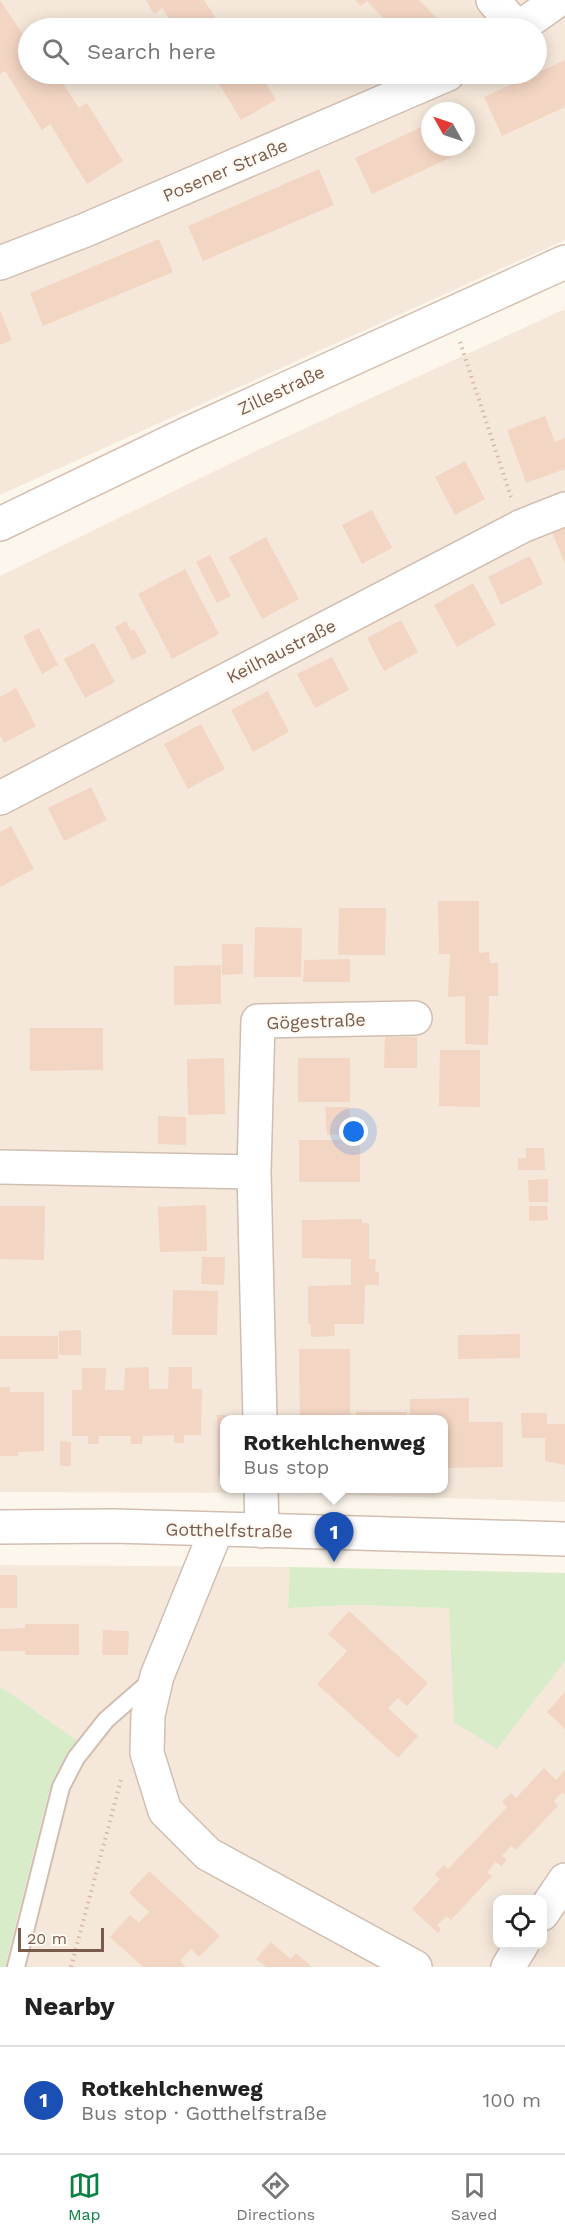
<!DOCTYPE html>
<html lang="en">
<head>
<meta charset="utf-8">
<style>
	:root { --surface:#fff; --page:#f6f6f6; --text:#222; --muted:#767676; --line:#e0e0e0; --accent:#0b8043 }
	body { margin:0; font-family:"Work Sans",sans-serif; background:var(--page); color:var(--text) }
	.controls { position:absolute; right:18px; bottom:18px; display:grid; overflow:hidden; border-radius:12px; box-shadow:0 3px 15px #0003 }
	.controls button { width:54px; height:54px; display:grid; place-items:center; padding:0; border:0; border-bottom:2px solid var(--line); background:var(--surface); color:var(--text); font:30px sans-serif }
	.compass { position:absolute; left:421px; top:102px; width:54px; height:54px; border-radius:50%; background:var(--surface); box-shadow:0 3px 15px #0003; rotate:310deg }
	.scale { position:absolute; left:18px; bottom:15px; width:86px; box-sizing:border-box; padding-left:6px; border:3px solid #7a5c4d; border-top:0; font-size:16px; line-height:21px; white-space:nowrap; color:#7a5c4d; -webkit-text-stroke:4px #fffaf3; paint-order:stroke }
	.you { position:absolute; left:354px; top:1132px; width:21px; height:21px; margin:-15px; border:4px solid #fff; border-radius:50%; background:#1a73e8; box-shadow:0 0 0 9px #1a73e833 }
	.badge { display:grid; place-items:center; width:39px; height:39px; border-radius:50%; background:var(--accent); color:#fff; font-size:20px; font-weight:700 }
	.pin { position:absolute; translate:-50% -50px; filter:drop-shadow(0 2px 3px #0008) }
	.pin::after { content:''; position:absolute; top:32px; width:21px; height:18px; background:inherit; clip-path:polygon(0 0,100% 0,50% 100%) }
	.popup { position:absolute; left:220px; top:1415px; width:228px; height:78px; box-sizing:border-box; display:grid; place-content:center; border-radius:12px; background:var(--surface); filter:drop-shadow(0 2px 4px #0005); font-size:20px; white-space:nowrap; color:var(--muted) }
	.popup b { font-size:22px; color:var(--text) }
	.popup::after { content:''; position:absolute; left:50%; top:100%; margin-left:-12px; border:12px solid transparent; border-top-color:var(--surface) }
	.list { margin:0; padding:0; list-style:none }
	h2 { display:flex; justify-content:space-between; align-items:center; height:78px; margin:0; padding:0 24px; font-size:26px }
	h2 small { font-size:20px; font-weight:400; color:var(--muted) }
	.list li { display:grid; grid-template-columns:39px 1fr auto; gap:18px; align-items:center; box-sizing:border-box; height:108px; padding:0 24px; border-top:2px solid var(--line) }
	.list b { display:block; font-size:22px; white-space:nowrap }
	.list p { margin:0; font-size:20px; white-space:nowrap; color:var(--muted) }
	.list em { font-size:20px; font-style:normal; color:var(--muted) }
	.icon { flex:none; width:33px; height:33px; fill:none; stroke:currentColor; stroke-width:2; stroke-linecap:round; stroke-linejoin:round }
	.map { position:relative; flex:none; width:565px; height:1967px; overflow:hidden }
	.search { position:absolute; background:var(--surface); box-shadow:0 3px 15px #0003; left:18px; right:18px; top:18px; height:66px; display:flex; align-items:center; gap:15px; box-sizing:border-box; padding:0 21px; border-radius:33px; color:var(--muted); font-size:22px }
	.sheet { height:186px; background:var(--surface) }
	nav { display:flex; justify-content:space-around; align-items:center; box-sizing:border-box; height:84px; border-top:2px solid var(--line); background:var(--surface); font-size:16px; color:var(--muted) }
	nav a { display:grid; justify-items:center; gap:3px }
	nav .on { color:var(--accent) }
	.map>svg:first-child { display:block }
	.residential { fill:#f5e8da; fill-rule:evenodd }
	.green { fill:#d8ecc9 }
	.building { fill:#f3d5c3 }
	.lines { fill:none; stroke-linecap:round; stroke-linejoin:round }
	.lane-casing { stroke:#d1beb0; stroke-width:20 }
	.street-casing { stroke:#d1beb0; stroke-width:36 }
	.secondary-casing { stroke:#d6c0b0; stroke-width:36 }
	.path { stroke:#d9b8a5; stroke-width:4; stroke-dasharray:1.5 4.5; stroke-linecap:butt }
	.lane { stroke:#fff; stroke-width:16 }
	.street { stroke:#fff; stroke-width:33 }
	.secondary { stroke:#fff; stroke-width:33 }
	.labels { text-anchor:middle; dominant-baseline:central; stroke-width:4.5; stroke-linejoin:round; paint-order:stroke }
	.street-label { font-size:18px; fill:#7a5c4d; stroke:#fffaf3 }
</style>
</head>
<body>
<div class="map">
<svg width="565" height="1967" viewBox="0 0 565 1967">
	<rect width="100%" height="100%" fill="#fdf6ec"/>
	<path class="residential" d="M0 0H565V240L0 495ZM28 28H536V74H28ZM430 111H466V147H430Z
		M565 309V1502L292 1493 0 1492V576L258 450ZM224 1420H443V1488H224Z
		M0 1565 290 1567 288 1608 352 1605 565 1611V1967H5L49 1791 79 1742 0 1686ZM498 1900H542V1944H498Z"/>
	<path class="green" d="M290 1567 565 1573V1661L497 1749 454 1722 449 1608 352 1605 288 1608Z
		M0 1686 79 1742 49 1791 5 1967H0Z"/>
	<path class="building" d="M0 0 28 42V74H57L79 108 87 103 123 161 87 184 50 124 42 130 5 71 0 74Z
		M146 0H204L222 28H175L162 8 154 14Z
		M355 0H419L442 23 435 28H393L367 1 361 6Z
		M565 60V107L502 136 484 97Z
		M213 74H260L276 100 241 120Z
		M430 123V147H466V137L471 148 372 194 355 158Z
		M319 169 334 205 203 261 188 226Z
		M159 239 173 272 43 326 30 293Z
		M0 310 12 340 0 345Z
		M545 416 555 442 565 438V469L526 483 507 430Z
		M465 461 485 499 455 515 435 477Z
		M372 510 392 548 362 564 342 525Z
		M565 527V564L552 532Z
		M266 537 299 599 262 619 229 557Z
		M210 555 231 596 217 603 196 562Z
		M530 556 543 584 501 605 488 577Z
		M185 569 219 634 172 659 138 594Z
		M473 583 496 625 457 647 434 605Z
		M401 620 418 652 384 671 367 638Z
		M126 621 131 631 134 629 147 653 132 660 115 627Z
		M39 628 58 665 42 674 23 636Z
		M94 643 115 682 85 698 64 659Z
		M332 657 349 690 315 708 297 674Z
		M16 688 36 726 4 743 0 735V697Z
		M268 691 289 732 253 752 231 710Z
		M201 724 225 769 188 789 164 744Z
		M91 787 107 820 64 841 48 808Z
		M11 826 34 869 0 887V832Z
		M438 901H479V953L489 952 490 963H498V996H489L488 1045 465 1044V996L448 997 450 954H439Z
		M339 908H386L385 955H338Z
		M255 927 302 928 301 977H254Z
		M222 944H243V974L222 975Z
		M350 959V982H303L304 960Z
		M221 965V1004L174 1005V966Z
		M30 1028H103V1070L30 1071Z
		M385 1037H417V1068H384Z
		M440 1050H480V1107L439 1106Z
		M224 1058 225 1114 188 1115 187 1059Z
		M298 1058H350V1102H298Z
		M325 1107H349L353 1134 327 1135Z
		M158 1116 186 1117V1145L158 1144Z
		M299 1140H360V1182H299Z
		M526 1148H544L545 1170H518V1158H526Z
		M548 1179V1202H529L528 1180Z
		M206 1205 207 1251 160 1252 158 1207Z
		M0 1206H45L44 1260 0 1259Z
		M529 1206H547L548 1220 529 1221Z
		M362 1219V1223H369V1259H376L375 1272H379V1285H365L364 1324H334L335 1336 311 1337V1324H308V1286L351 1285V1259L302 1258V1220Z
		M202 1257H225L224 1285 201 1284Z
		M173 1290 218 1291 217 1335H172Z
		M81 1330V1355H59V1331Z
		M520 1334V1358L458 1359V1335Z
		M0 1336H58V1359H0Z
		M299 1349H350V1419H300Z
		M149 1367V1389H168L169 1367H192V1389H202L201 1435H184V1443H174V1435L143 1436 142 1444H131V1436H99V1444H88V1436H72V1390H82V1368H106L105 1390H124L125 1368Z
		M0 1387H10V1392H44V1451L18 1452V1456H0Z
		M469 1398V1422H503V1467L444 1468V1419H410V1399Z
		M356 1412H407V1419H355Z
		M521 1413H547V1424H565V1465L545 1461V1438H522Z
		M217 1415 242 1416V1419L224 1420V1477L218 1476Z
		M60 1441 71 1442V1466H60Z
		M0 1575H17V1608H0Z
		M349 1611 428 1683 407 1706 398 1698 388 1708 418 1736 398 1758 317 1684 347 1651 328 1634Z
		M25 1624H79V1655H25V1651H0V1629L25 1628Z
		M103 1630 129 1631 128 1655H102Z
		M565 1692V1729L547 1712Z
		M544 1768 556 1780 565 1770V1795L562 1792 554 1801 558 1806 516 1850 511 1846 502 1856 507 1860 501 1866 496 1862 487 1872 492 1876 451 1920 446 1916 437 1925 441 1929 438 1933 412 1909 440 1879 435 1874 444 1865 448 1869 507 1807 502 1802 511 1793 516 1798Z
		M149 1871 220 1936 199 1957 191 1949 180 1961 186 1967H143L110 1937 130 1915 139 1923 149 1912 129 1893Z
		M271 1942 290 1959 296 1953 312 1967H266L256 1959Z"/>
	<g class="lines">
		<defs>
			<path id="lane" d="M16 1967 61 1787 76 1758 106 1720 153 1679"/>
			<path id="street" d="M493 0 517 28
				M519 28 558 0
				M0 263 83 231 448 74
				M0 798 522 526 565 509
				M0 1167 254 1172
				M260 1420 254 1172 258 1021 415 1018
				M261 1488 262 1531
				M0 1527 113 1526 565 1539
				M216 1531 157 1676 148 1715 147 1753 165 1811 208 1854 415 1967
				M542 1914 565 1880
				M508 1967 522 1944"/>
			<path id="secondary" d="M0 524 189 433 565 262"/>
		</defs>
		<use href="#lane" class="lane-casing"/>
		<use href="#street" class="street-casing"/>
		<use href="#secondary" class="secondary-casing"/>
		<path class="path" d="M460 342 511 497
			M71 1967 122 1776"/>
		<use href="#lane" class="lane"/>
		<use href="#street" class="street"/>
		<use href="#secondary" class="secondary"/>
	</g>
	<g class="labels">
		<g class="street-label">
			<text transform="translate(225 170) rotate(-23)">Posener Straße</text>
			<text transform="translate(281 390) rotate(-25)">Zillestraße</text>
			<text transform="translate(281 651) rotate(-27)">Keilhaustraße</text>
			<text transform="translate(316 1021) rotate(-2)">Gögestraße</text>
			<text transform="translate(229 1530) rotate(1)">Gotthelfstraße</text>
		</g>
	</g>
</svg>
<div class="controls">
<button><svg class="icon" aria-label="locate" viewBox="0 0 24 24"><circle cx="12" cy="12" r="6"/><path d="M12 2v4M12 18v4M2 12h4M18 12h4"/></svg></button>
</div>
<svg class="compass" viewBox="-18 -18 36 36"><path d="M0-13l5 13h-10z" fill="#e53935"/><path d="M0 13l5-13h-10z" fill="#767676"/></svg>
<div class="scale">20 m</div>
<div class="you"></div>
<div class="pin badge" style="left:334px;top:1562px;background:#1a4fb4">1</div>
<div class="popup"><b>Rotkehlchenweg</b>Bus stop</div>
<div class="search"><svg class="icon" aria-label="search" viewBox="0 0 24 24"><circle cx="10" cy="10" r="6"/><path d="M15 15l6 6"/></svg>Search here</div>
</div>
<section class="sheet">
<h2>Nearby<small></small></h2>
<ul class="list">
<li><span class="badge" style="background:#1a4fb4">1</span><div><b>Rotkehlchenweg</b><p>Bus stop · Gotthelfstraße</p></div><em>100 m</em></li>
</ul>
</section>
<nav>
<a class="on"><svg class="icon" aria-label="map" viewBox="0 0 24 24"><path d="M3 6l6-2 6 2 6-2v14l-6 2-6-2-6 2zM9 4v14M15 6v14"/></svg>Map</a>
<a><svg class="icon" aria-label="directions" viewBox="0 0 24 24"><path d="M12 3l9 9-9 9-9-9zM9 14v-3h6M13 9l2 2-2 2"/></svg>Directions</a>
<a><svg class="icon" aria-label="saved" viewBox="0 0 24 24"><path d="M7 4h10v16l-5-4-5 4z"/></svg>Saved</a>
</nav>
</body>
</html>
